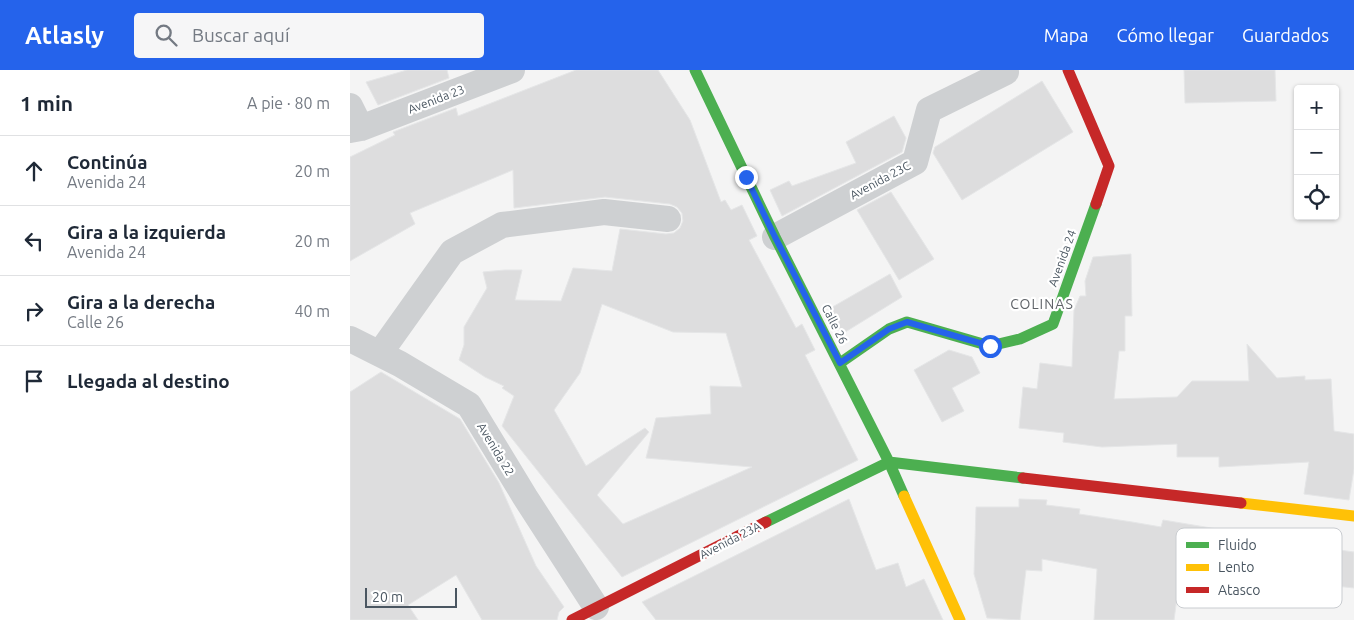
<!DOCTYPE html>
<html lang="es">
<head>
<meta charset="utf-8">
<style>
	:root { --surface:#fff; --page:#f6f6f7; --text:#1f2937; --muted:#747a83; --line:#e0e1e3; --accent:#2563eb }
	body { margin:0; font-family:Ubuntu,sans-serif; background:var(--page); color:var(--text) }
	.controls { position:absolute; right:15px; top:15px; display:grid; overflow:hidden; border-radius:5px; box-shadow:0 1px 4px #0004 }
	.controls button { width:45px; height:45px; display:grid; place-items:center; padding:0; border:0; border-bottom:1px solid var(--line); background:var(--surface); color:var(--text); font:25px sans-serif }
	.scale { position:absolute; left:15px; bottom:12px; width:92px; box-sizing:border-box; padding-left:5px; border:2px solid #4a5661; border-top:0; font-size:14px; line-height:18px; white-space:nowrap; color:#4a5661; -webkit-text-stroke:4px #fff; paint-order:stroke }
	.stop { position:absolute; width:15px; height:15px; margin:-11px; border:4px solid #2563eb; border-radius:50%; background:#fff }
	.stop.end { background:#2563eb; border-color:#fff; box-shadow:0 1px 5px #0008 }
	.list { margin:0; padding:0; list-style:none }
	h2 { display:flex; justify-content:space-between; align-items:center; height:65px; margin:0; padding:0 20px; font-size:21px }
	h2 small { font-size:16px; font-weight:400; color:var(--muted) }
	.list li { display:grid; grid-template-columns:32px 1fr auto; gap:15px; align-items:center; box-sizing:border-box; height:70px; padding:0 20px; border-top:1px solid var(--line) }
	.list b { display:block; font-size:19px; white-space:nowrap }
	.list p { margin:0; font-size:16px; white-space:nowrap; color:var(--muted) }
	.list em { font-size:16px; font-style:normal; color:var(--muted) }
	.icon { flex:none; width:28px; height:28px; fill:none; stroke:currentColor; stroke-width:2; stroke-linecap:round; stroke-linejoin:round }
	.map { position:relative; flex:none; width:1004px; height:550px; overflow:hidden }
	header { display:flex; align-items:center; gap:30px; box-sizing:border-box; height:70px; padding:0 25px; background:var(--accent); color:#fff }
	header strong { font-size:24px }
	nav { display:flex; gap:28px; margin-inline-start:auto; font-size:18px }
	.search { width:350px; height:45px; background:var(--page); display:flex; align-items:center; gap:12px; box-sizing:border-box; padding:0 18px; border-radius:5px; color:var(--muted); font-size:19px }
	main { display:flex }
	aside { flex:1; background:var(--surface) }
	.map>svg:first-child { display:block }
	.building { fill:#ddddde; stroke:#e5e6e7; fill-rule:evenodd }
	.lines { fill:none; stroke-linecap:round; stroke-linejoin:round }
	.street { stroke:#ced0d2; stroke-width:26 }
	.fast { stroke:#4caf50; stroke-width:11 }
	.slow { stroke:#ffc107; stroke-width:11 }
	.jam { stroke:#c62828; stroke-width:11 }
	.route { stroke:#2563eb; stroke-width:6 }
	.labels { text-anchor:middle; dominant-baseline:central; stroke-width:4.5; stroke-linejoin:round; paint-order:stroke }
	.street-label { font-size:12px; fill:#4a5661; stroke:#fff }
	.neighbourhood-label { font-size:14px; letter-spacing:1px; fill:#5f6368; stroke:#fff }
	.key { fill:#fff; stroke:#c9ccd0; stroke-width:1 }
	.key-label { font-size:14px; fill:#4a5661 }
</style>
</head>
<body>
<header>
<strong>Atlasly</strong>
<div class="search"><svg class="icon" aria-label="search" viewBox="0 0 24 24"><circle cx="10" cy="10" r="6"/><path d="M15 15l6 6"/></svg>Buscar aquí</div>
<nav><a>Mapa</a><a>Cómo llegar</a><a>Guardados</a></nav>
</header>
<main>
<aside>
<h2>1 min<small>A pie · 80 m</small></h2>
<ul class="list">
<li><svg class="icon" aria-label="ahead" viewBox="0 0 24 24"><path d="M12 20V5M6 11l6-6 6 6"/></svg><div><b>Continúa</b><p>Avenida 24</p></div><em>20 m</em></li>
<li><svg class="icon" aria-label="left" viewBox="0 0 24 24"><path d="M17 20v-9H6M10 6l-5 5 5 5"/></svg><div><b>Gira a la izquierda</b><p>Avenida 24</p></div><em>20 m</em></li>
<li><svg class="icon" aria-label="right" viewBox="0 0 24 24"><path d="M7 20v-9h11M14 6l5 5-5 5"/></svg><div><b>Gira a la derecha</b><p>Calle 26</p></div><em>40 m</em></li>
<li><svg class="icon" aria-label="arrive" viewBox="0 0 24 24"><path d="M6 21V4h12l-3 4 3 4H6"/></svg><div><b>Llegada al destino</b></div></li>
</ul>
</aside>
<div class="map">
<svg width="1004" height="550" viewBox="0 0 1004 550">
	<rect width="100%" height="100%" fill="#f4f4f4"/>
	<path class="building" d="M57 0H97L99 8 28 35 16 12Z
		M226 0H308L340 50 371 132 375 130 381 140 392 135 407 166 399 170 446 258 452 254 465 280 455 285 508 390 272 507 152 356 164 326 152 318 154 316 135 307 109 290 114 275V257L137 218 133 202 155 200H172L165 230 211 231 223 198 262 201 270 159 316 164 324 163 330 158 333 151 332 143 327 137 320 134 255 127 164 138 163 100 60 143 65 154 0 191V87L45 65 43 62 106 38 108 46ZM252 234 323 262 376 263 392 317 360 316 361 344 306 348 296 388 402 397 273 454 247 425 299 362 295 358 236 396 204 340 230 303Z
		M834 0H925L926 31 835 33Z
		M692 11 723 62 612 130 583 83 585 77Z
		M544 46 556 68 552 82 432 146 420 120 439 111 442 116 506 93 496 72Z
		M541 122 584 189 549 210 507 140Z
		M781 184 782 246H775V281H769L764 329 827 327 842 311H899L897 274 927 308 955 306V310L981 309 984 361 1004 364V399L999 430 954 424 959 392 869 397V387H827V374L752 377 713 372 714 363 669 358 673 317 687 319 690 293 722 297 724 240 730 226H736L735 211 743 187Z
		M540 204 552 227 492 264 479 239Z
		M599 280 622 287 630 303 602 318 614 341 592 352 564 300Z
		M31 302 110 349 149 413 186 496 214 537 209 542 207 550H132L106 505 58 535 68 550H0V322Z
		M499 429 526 500 548 493 556 517 574 509 593 550H306L292 532Z
		M669 429 697 430 696 435 730 439 729 444 782 452 811 457 813 450 867 459 866 463 914 465 948 471 947 474 1004 482V518L937 511 921 507 895 509 830 506 824 550H744L747 499 692 489V501L676 500 670 550 637 548 624 504 626 437H669Z"/>
	<g class="lines">
		<path class="street" d="M0 36 11 58
			M0 60 11 58 162 0
			M425 167 565 92 579 40 656 2
			M0 269 50 294 119 335 175 427 246 537
			M30 283 102 182 152 155 254 142 318 149"/>
		<path class="fast" d="M345 0 425 167 539 392 554 426
			M490 293 539 259 557 252 640 276 670 269 703 254 746 134
			M416 452 539 392 673 408"/>
		<path class="slow" d="M554 426 610 550
			M891 433 1004 446"/>
		<path class="jam" d="M718 0 759 96 746 134
			M673 408 891 433
			M222 550 416 452"/>
	</g>
	<g class="lines">
		<path class="route" d="M396 107 425 167 490 293 539 259 557 252 640 276"/>
	</g>
	<g class="labels">
		<g class="street-label">
			<text transform="translate(86 29) rotate(-21)">Avenida 23</text>
			<text transform="translate(530 110) rotate(-28)">Avenida 23C</text>
			<text transform="translate(712 188) rotate(-70)">Avenida 24</text>
			<text transform="translate(485 254) rotate(63)">Calle 26</text>
			<text transform="translate(146 379) rotate(59)">Avenida 22</text>
			<text transform="translate(380 470) rotate(-27)">Avenida 23A</text>
		</g>
		<g class="neighbourhood-label">
			<text x="692" y="234">COLINAS</text>
		</g>
	</g>
	<rect x="826" y="458" width="166" height="80" rx="8" class="key"/>
	<rect x="836" y="472" width="23" height="6" fill="#4caf50"/>
	<rect x="836" y="494" width="23" height="7" fill="#ffc107"/>
	<rect x="836" y="517" width="23" height="6" fill="#c62828"/>
	<g class="key-label">
		<text x="868" y="480">Fluido</text>
		<text x="868" y="502">Lento</text>
		<text x="868" y="525">Atasco</text>
	</g>
</svg>
<div class="controls">
<button>+</button>
<button>−</button>
<button><svg class="icon" aria-label="locate" viewBox="0 0 24 24"><circle cx="12" cy="12" r="6"/><path d="M12 2v4M12 18v4M2 12h4M18 12h4"/></svg></button>
</div>
<div class="scale">20 m</div>
<div class="stop" style="left:640px;top:276px"></div>
<div class="stop end" style="left:396px;top:107px"></div>
</div>
</main>
</body>
</html>
